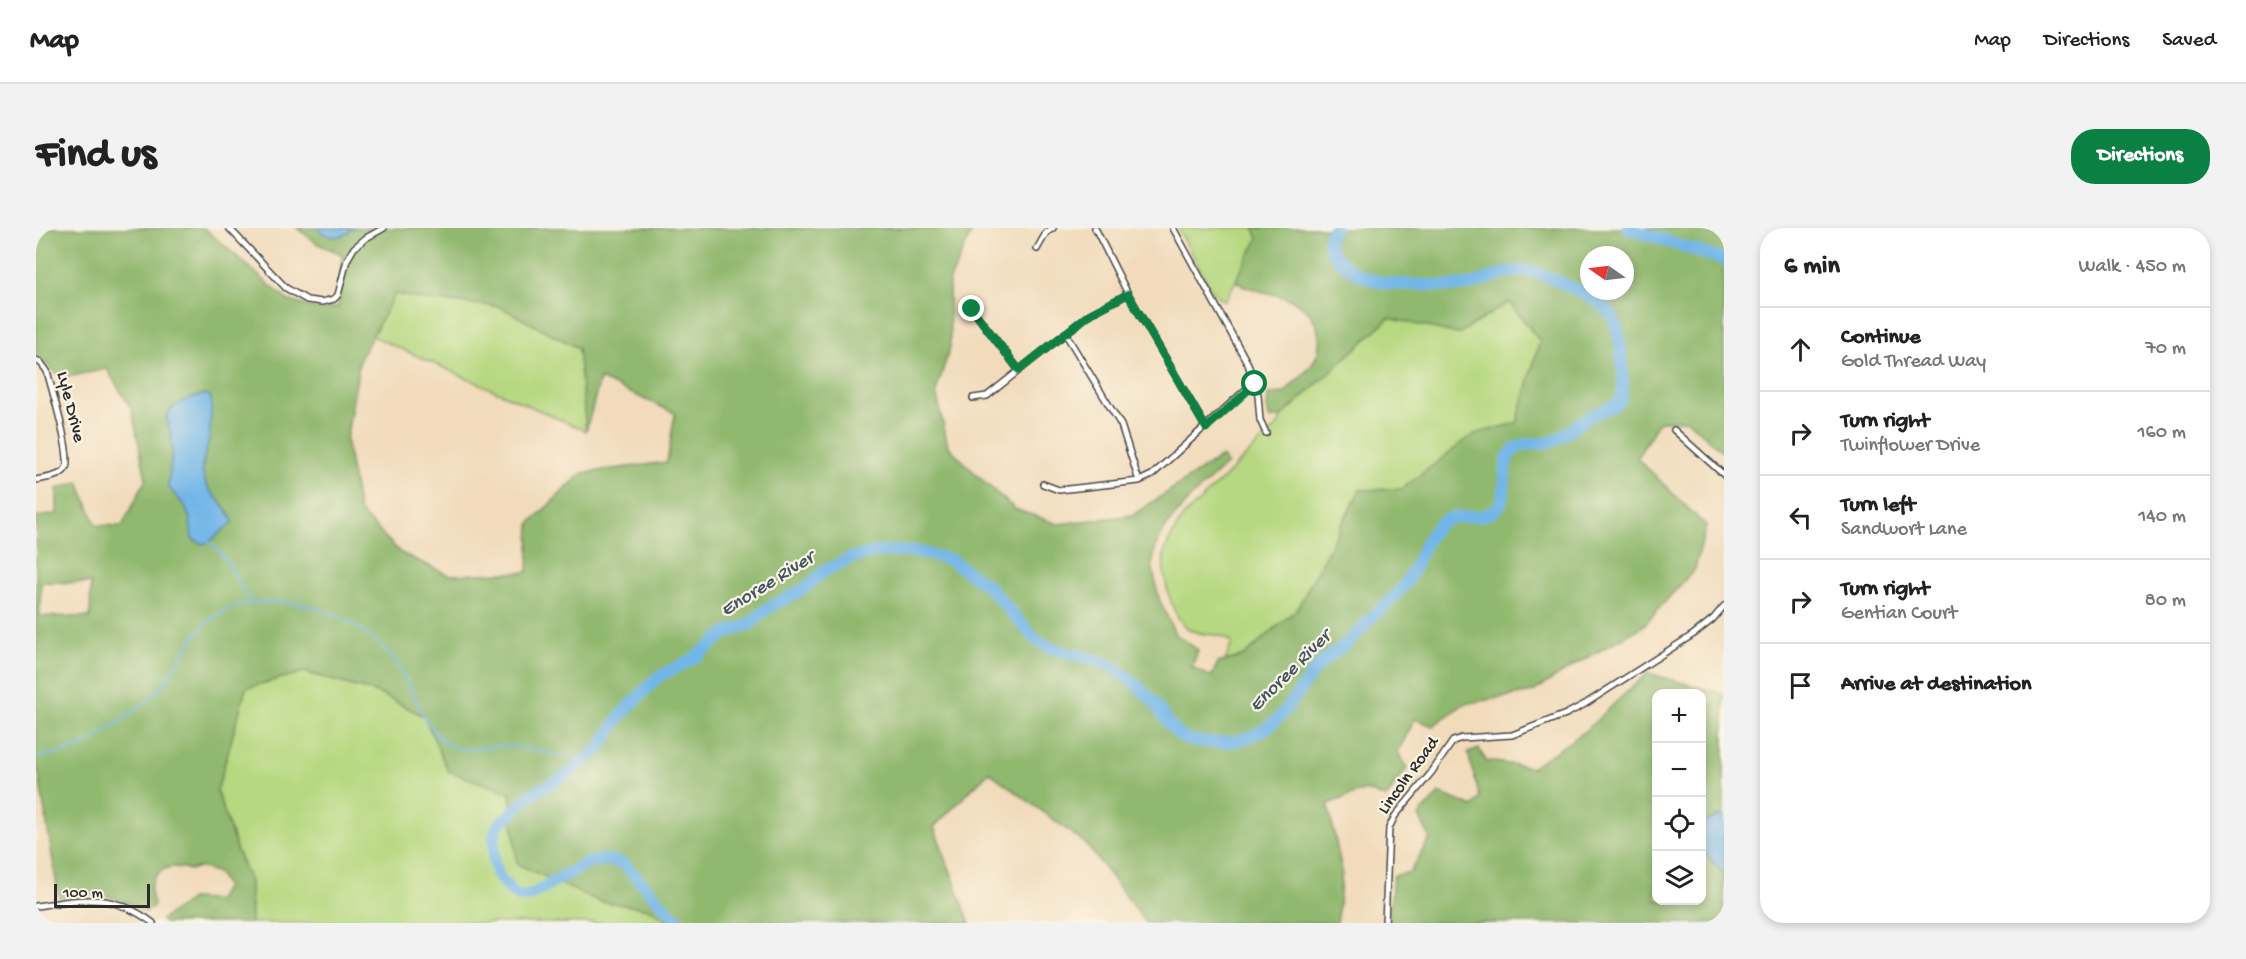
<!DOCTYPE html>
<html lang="en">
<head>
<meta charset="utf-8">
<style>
	:root { --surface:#fff; --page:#f2f2f2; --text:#222; --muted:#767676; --line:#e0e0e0; --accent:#0b8043 }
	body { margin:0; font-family:"Gochi Hand",sans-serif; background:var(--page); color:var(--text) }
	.controls { position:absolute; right:18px; bottom:18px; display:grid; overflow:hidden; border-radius:12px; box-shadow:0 3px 9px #0003 }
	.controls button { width:54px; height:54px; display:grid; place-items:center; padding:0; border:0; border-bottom:2px solid var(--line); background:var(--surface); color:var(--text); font:30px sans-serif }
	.compass { position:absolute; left:1544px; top:18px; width:54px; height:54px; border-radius:50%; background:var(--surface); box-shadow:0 3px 9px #0003; rotate:284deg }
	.scale { position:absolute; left:18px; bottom:15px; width:96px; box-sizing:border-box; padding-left:6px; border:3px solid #2b2b2b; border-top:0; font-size:16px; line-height:21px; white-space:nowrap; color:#2b2b2b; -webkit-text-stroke:4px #fcf5e5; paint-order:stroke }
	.stop { position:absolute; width:18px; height:18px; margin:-14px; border:4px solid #0b8043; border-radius:50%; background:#fff }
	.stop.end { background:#0b8043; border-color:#fff; box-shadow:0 2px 6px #0008 }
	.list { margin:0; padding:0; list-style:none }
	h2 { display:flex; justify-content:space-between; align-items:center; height:78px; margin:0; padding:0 24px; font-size:26px }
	h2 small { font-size:20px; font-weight:400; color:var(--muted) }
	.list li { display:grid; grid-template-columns:39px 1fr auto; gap:18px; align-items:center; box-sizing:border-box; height:84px; padding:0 24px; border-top:2px solid var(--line) }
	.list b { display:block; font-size:22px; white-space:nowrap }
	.list p { margin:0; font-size:20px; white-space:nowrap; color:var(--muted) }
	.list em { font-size:20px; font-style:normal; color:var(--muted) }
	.icon { flex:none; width:33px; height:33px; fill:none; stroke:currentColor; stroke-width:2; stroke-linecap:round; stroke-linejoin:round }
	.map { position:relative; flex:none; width:1688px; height:695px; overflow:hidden; border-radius:24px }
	header { display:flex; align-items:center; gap:36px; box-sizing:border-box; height:84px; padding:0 30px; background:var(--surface); border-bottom:2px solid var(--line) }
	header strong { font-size:28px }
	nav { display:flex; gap:33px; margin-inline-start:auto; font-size:21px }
	.intro { display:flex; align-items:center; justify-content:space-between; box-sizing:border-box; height:144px; padding:0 36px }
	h1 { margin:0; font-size:42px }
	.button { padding:15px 27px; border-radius:24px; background:var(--accent); color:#fff; font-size:21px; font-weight:700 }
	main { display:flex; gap:36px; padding:0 36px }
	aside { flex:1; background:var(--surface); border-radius:24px; box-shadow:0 3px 9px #0003 }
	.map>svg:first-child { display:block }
	.green { fill:#b6d880; stroke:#708256; stroke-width:1.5 }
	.forest { fill:#90b86e; stroke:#5e724c; stroke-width:1.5; fill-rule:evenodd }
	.water { fill:#72b6e8; stroke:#4e708a; stroke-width:1.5 }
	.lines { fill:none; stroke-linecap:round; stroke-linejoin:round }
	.stream { stroke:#72b6e8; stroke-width:2 }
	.river { stroke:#72b6e8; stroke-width:12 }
	.street-casing { stroke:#494541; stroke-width:8 }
	.street { stroke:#fff; stroke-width:5 }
	.route { stroke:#0b8043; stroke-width:8 }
	.labels { text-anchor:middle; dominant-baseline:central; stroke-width:4.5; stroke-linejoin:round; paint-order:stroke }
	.street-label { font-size:18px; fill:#2b2b2b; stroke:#fcf5e5 }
	.water-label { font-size:20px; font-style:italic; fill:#405564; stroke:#fcf5e5 }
</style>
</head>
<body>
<header>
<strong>Map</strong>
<nav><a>Map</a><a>Directions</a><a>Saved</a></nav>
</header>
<div class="intro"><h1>Find us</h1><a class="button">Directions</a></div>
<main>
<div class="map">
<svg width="1688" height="695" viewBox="0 0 1688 695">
	<rect width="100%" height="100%" fill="#fcf5e5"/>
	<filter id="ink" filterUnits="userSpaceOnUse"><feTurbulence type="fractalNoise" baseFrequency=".0167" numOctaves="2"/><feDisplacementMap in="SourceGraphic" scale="12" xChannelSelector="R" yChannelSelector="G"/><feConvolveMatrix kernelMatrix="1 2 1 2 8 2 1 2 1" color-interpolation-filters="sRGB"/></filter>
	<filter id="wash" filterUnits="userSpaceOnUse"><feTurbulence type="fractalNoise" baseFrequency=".008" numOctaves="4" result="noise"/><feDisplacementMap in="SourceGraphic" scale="24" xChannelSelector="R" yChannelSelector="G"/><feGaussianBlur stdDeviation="1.35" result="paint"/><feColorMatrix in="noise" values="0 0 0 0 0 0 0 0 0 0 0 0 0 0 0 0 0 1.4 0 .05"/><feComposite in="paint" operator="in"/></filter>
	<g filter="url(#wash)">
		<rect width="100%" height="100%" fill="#f1dbbb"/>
		<path class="green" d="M1142 0H1218L1222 11 1189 73 1177 65Z
			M359 66 388 72 462 78 542 120 550 203 336 108Z
			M1473 74 1504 113 1481 195 1438 207 1366 261 1324 262 1261 381 1208 428 1189 433 1196 415C1184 402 1167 410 1153 401 1135 390 1124 342 1129 323 1133 311 1140 300 1147 289L1243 196 1245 189 1353 90 1422 106Z
			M268 444 342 465 388 488 412 543 475 565 562 673 615 681 634 695H215L214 654 201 623 181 563 210 460Z"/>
		<path class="forest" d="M0 0H168L251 72 284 82 302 79 306 26 282 16 261 0H941L936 3 913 54 914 119 900 164 912 218 947 253 979 281 1022 296 1097 287 1186 228 1191 236 1152 272 1130 299 1120 318 1116 337 1123 371 1139 406 1162 422 1156 439 1175 449 1182 435 1208 428 1261 381 1324 262 1366 261 1438 206 1481 195 1504 113 1473 74 1422 106 1353 90 1245 189 1234 191 1231 182 1232 166 1248 165C1256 156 1267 148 1274 139 1293 115 1281 81 1253 71 1235 65 1217 63 1200 54L1202 47 1222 11 1218 0H1676L1688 7V225L1651 192 1623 193 1601 230 1670 298 1659 341 1606 399 1540 436 1497 464 1428 476 1397 498 1379 491 1362 524 1371 540 1350 570 1329 562 1292 576 1306 643 1301 695H1110L1050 616 953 544 898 599 934 695H634L615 681 562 673 481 636 474 565 412 543 388 488 342 465 268 444 210 460 181 563 201 623 214 654 215 695H128L125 692 155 671 182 672 190 658 182 645 164 639 154 642C139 636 120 638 115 658 114 664 117 672 118 678L110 684C76 666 61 662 23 670L2 542H0V289L21 286V261L43 254 60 297 86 298 110 251 96 182 71 141 26 150 0 127ZM1553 27H1589V63H1553ZM359 66 388 72 462 78 542 120 550 203 564 151 639 185 631 234 546 245 494 295 492 344 413 347 365 325 323 283 310 212 324 131ZM5 354 55 355 54 389 4 388Z
			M1611 445 1688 466V588H1683L1666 595V466H1620V672H1666V621L1688 646V695H1353L1357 648 1374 644 1394 610 1383 588 1403 565 1437 579 1444 570 1432 525 1443 521 1450 533 1496 539 1548 504Z"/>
		<path class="water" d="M281 0H317C305 12 293 12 281 0Z
			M170 166 175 169C176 175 174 204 173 211 171 223 164 236 167 247 171 267 194 279 197 294L173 314 166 316 156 311 154 291 149 278 132 259 136 225 135 205 130 189C136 175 156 169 170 166Z
			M1683 588H1688V646L1666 621V595Z"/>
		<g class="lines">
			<path class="stream" d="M173 314C193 329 201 354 215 375
				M3 529C17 525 36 524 47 518 56 513 65 506 74 500 89 490 104 481 117 468 148 436 153 392 202 378 261 362 333 391 365 442 382 468 386 500 413 517 428 526 451 517 467 518 496 518 523 531 552 531"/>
			<path class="river" d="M1592 0 1688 32
				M644 695 588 636 574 632 552 634 495 667 483 668 475 663 461 646 458 633V610L462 597 496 566 532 546 562 522 585 487 622 449 657 431 690 405 713 397 732 380 768 361 788 343 815 330 840 324 857 323 883 324 915 332 953 359 999 411C1023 429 1056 424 1083 443 1094 451 1105 461 1115 471 1128 484 1133 504 1151 511 1166 516 1183 515 1199 513 1212 511 1226 504 1237 495 1255 480 1266 456 1282 439 1293 426 1308 419 1319 408 1325 403 1330 395 1335 390 1345 380 1357 371 1366 360 1381 342 1385 315 1402 297 1417 282 1442 295 1459 282 1477 266 1460 234 1479 221 1488 214 1504 217 1514 214 1527 210 1535 201 1545 194 1581 169 1591 190 1586 134 1582 86 1576 78 1532 58 1519 52 1506 45 1492 43 1473 40 1458 50 1440 55 1424 60 1407 58 1391 57 1356 56 1329 58 1302 31 1291 20 1289 12 1298 0"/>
		</g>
	</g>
	<g filter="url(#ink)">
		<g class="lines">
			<defs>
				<path id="street" d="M193 0 250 60 271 72 286 74 298 71 302 67 311 32 318 20 330 10 348 0
					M1059 0 1092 66 1170 200
					M1137 0 1212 136 1222 167 1224 192 1230 205
					M1001 21 1010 5 1017 0
					M936 81 983 142
					M1029 105 1085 197 1103 253
					M0 132 5 135 11 143C15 159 36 227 30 240 25 249 9 250 0 252
					M937 170 951 168 1054 86 1092 66
					M1638 202 1688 247
					M1007 256 1023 262 1103 253 1116 247 1218 154
					M0 678C48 671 75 664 117 695
					M1349 695 1353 600 1359 588 1395 545 1417 513 1426 510 1476 507 1530 486 1549 476 1658 406 1677 391 1688 378"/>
			</defs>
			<use href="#street" class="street-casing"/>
			<use href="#street" class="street"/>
		</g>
	</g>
	<g class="lines" filter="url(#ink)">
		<path class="route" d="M936 81 983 142 1054 86 1092 66 1170 200 1219 156"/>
	</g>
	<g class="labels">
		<g class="street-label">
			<text transform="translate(34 179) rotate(76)">Lyle Drive</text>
			<text transform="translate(1373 548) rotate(-54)">Lincoln Road</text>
		</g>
		<g class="water-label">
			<text transform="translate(732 357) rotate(-32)">Enoree River</text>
			<text transform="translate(1255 444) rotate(-45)">Enoree River</text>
		</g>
	</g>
</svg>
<div class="controls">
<button>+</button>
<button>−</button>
<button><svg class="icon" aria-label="locate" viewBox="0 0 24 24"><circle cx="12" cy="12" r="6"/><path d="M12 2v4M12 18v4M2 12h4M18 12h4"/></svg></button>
<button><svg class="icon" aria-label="layers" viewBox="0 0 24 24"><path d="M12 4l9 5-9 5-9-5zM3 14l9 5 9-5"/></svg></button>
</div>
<svg class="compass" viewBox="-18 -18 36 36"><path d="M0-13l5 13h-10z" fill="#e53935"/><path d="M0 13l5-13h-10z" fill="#767676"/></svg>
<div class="scale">100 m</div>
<div class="stop" style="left:1219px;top:156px"></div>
<div class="stop end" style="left:936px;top:81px"></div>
</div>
<aside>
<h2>6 min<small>Walk · 450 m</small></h2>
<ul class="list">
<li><svg class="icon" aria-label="ahead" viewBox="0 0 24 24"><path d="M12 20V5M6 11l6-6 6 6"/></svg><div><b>Continue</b><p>Gold Thread Way</p></div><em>70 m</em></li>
<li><svg class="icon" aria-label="right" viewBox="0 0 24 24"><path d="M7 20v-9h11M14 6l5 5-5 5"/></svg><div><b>Turn right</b><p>Twinflower Drive</p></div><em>160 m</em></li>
<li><svg class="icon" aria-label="left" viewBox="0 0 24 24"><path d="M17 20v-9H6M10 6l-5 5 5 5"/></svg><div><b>Turn left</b><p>Sandwort Lane</p></div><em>140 m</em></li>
<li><svg class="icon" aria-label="right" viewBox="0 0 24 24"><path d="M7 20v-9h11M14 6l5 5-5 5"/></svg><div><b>Turn right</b><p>Gentian Court</p></div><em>80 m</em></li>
<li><svg class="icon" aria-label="arrive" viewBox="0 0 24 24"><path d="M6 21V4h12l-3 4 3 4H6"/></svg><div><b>Arrive at destination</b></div></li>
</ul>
</aside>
</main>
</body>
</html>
